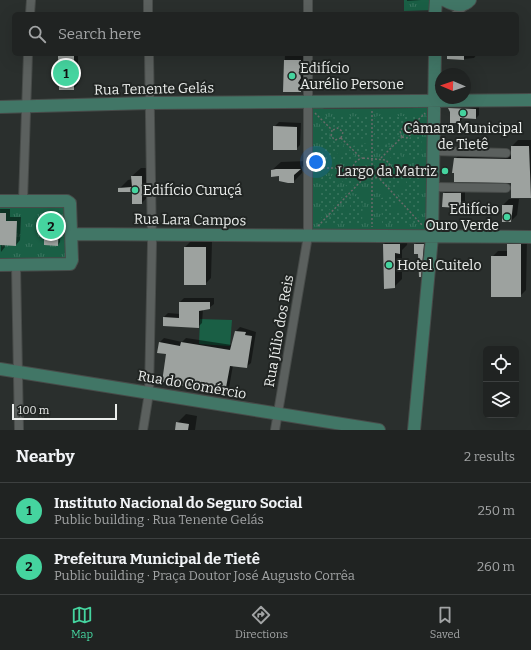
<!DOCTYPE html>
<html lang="en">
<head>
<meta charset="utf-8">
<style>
	:root { --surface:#202322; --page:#2d2f2f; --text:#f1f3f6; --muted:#a2a4a5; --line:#3d4040; --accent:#45d49f }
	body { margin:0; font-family:Bitter,serif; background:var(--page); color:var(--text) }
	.controls { position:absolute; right:12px; bottom:12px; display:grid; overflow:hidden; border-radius:6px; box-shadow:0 4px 16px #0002 }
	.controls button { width:36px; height:36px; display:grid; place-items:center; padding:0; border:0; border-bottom:1px solid var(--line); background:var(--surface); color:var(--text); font:20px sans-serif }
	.compass { position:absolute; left:435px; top:68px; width:36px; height:36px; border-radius:50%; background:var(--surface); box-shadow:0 4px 16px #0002; rotate:272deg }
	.scale { position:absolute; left:12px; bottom:10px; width:105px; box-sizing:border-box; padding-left:4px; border:2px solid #ebeeec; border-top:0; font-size:11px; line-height:14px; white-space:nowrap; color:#ebeeec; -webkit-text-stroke:3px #212523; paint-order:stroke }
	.you { position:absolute; left:316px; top:162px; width:14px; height:14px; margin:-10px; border:3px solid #fff; border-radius:50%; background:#1a73e8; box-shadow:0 0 0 6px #1a73e833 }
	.badge { display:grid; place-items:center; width:26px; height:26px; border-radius:50%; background:var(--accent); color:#111; font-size:13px; font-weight:700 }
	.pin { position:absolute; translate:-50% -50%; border:2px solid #fff; box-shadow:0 1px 4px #0006 }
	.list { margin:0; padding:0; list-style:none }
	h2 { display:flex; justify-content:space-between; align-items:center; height:52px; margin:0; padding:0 16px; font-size:17px }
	h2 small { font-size:13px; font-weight:400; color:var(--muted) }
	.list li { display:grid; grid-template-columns:26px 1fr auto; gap:12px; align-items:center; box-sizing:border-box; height:56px; padding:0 16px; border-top:1px solid var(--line) }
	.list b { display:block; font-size:15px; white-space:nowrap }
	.list p { margin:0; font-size:13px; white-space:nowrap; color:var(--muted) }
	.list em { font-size:13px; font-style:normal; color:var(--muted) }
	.icon { flex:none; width:22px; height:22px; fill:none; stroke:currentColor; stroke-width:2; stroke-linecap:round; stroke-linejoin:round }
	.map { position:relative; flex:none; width:531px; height:430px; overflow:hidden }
	.search { position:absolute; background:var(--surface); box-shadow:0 4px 16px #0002; left:12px; right:12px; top:12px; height:44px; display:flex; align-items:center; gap:10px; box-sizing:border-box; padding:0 14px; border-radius:6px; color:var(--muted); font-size:15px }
	.sheet { height:164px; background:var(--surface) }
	nav { display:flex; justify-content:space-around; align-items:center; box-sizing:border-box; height:56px; border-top:1px solid var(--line); background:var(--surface); font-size:11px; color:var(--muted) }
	nav a { display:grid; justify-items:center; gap:2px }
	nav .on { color:var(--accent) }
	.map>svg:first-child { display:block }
	.grass { fill:url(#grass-tufts) }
	.garden { fill:url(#garden-dots) }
	.pitch { fill:#1a5f45 }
	.shadow { fill:#0007 }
	.building { fill:#9da29f }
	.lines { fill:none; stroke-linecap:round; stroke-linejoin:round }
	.street-casing { stroke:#474b49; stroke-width:10 }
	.secondary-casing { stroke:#474b49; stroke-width:14 }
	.path { stroke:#676b69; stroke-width:1.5; stroke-dasharray:2 2; stroke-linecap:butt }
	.street { stroke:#5b605e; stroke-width:8 }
	.secondary { stroke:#417666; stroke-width:12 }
	.poi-dot { fill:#45d49f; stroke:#212523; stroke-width:1.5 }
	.labels { text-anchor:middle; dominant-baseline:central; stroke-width:4; stroke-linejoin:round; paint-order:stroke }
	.poi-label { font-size:14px; fill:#ebeeec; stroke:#212523; text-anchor:start }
	.street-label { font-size:14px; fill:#ebeeec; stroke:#212523 }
</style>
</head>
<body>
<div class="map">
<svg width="531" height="430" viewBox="0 0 531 430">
	<defs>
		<pattern id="grass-tufts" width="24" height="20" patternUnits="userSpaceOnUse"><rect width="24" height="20" fill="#1a5f45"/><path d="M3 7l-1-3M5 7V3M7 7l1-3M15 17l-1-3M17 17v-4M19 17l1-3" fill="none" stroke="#3b7660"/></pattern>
		<pattern id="garden-dots" width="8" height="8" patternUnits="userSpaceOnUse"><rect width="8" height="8" fill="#1a5f45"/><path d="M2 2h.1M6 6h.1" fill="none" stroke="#3b7660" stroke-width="1.8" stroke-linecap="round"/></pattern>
	</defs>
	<rect width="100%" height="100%" fill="#2a2f2d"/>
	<path class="grass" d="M404 0H433V10L404 11Z
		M320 106 324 109 419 108 423 106H429L430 231 313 234 311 225 313 222 312 121 310 117V108Z
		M0 202H68L69 263 0 265Z"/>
	<path class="garden" d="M367 116 369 119V138L357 139 349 142 343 137 345 132 339 126 333 127 323 117Z
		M377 116H418L409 126 404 125 398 130 400 135 394 141 374 138V119Z
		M422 120 421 158 419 160H409L405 151 398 144 403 139 408 140 413 134 412 129Z
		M320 121 330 131 329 136 335 142 340 141 344 145 338 152 334 161H323L320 158Z
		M369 143V153L360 154 352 146Z
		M374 143 390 145 382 153H374Z
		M394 147 404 160H393L387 154Z
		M348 148 355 155 350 161H339Z
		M362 163H383L386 166V170L381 173H362L357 168Z
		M419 175 421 178 420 219 397 193 405 185 409 176Z
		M323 176H334L339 186 347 193 321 218V178Z
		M339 176H350L357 182 350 189 344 184Z
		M394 176H404L400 184 393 189 386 182Z
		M351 195 363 198 362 223 323 224 338 208 339 213H350V205H342Z
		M393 196 401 204 392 205V213H404L405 209 417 223H382L381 198Z"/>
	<path class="pitch" d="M200 319 232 320 230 346 199 344Z"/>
	<path class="shadow" d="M407 0H421L407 1Z
		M61 54H78V84L73 89 59 56Z
		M285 54H307V84L300 91H284Z
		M448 54H477L474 58 463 59Z
		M451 106H479V115L476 118 463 117 460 122 449 108Z
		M279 122 301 123 300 145 296 149 274 127Z
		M518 140H531V197H512V182L455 159 461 153H512V146Z
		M308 161 302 167V173L293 182 272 170 281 162Z
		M373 165 375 166 372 170 370 169Z
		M141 168H150V194L142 203 133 192 119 189 128 180 133 179 132 176Z
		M448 189H465V202L461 207 443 194Z
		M509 199H519L517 215 511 221 503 205Z
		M0 209H10V217H21L20 240 16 245 5 244V247L1 252Z
		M48 217H61L60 242 58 245 45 244V220Z
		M392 236H408L407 245 402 250V279L394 287 385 288 384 244Z
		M514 239H527L526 290 520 296 492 257 498 251H508V245Z
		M420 240H428L425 272 420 276 419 253 415 244Z
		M191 241H212L211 278 205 284 185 247Z
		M184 298H214V304L209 308 203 309 202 323 198 327 164 317 168 313 180 314V302Z
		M240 327 256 332 251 363 246 367 233 365 229 388 225 392 167 353 160 342 164 338 182 342 186 338 232 345 236 331Z
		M186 414 197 416 195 430H176L177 423Z"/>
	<path class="building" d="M447 54H464V60L447 59Z
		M74 55V90H59L58 56Z
		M284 60H301V67L299 69 301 78 298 83 301 86V92H283Z
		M448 108 476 109V119L460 118V123H450V112Z
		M273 126 297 127V150H273Z
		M511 146H529L531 198H511V183L454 182V173H452L454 158 511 159Z
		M276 169H301L294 175V183H288L279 181V176L271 177V170Z
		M131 176H142V204H132V192H118V188L132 187Z
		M443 193H461V208L442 207Z
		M502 205H513L511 222H502Z
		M0 213H6V221H17L16 246 0 245Z
		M44 220H59L58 246 44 245Z
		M383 244H400V254L395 253V288L384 289Z
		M414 244H424L421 277H419L418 254H414Z
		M507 244H521V297H491V256H507Z
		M184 247H206V285H184Z
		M179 302H210V309L199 311V328L163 326V317L179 318Z
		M235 331 246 332 245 335 252 336 247 368 230 366 225 393 162 382 166 354 157 353 159 342 180 346 181 342 230 350Z
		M176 422 189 424 188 430H175Z"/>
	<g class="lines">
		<defs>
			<path id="street" d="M148 0V14
				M308 0V14
				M30 14 31 0
				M456 14 465 5
				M434 151 506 153
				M433 187 506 188
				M23 200 28 54
				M16 266 19 430
				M143 430 149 393 152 244 149 54
				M275 430 308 236V54"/>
			<path id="secondary" d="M444 0C453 5 463 8 470 0
				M435 14 436 0
				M0 107 150 103 531 100
				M0 201H67L70 203 72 260 70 264 0 265
				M72 234 531 237
				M0 369 379 430
				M414 430 432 237 435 54"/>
		</defs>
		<use href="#street" class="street-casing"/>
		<use href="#secondary" class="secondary-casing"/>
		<path class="path" d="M372 111V165
			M315 113 332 130
			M410 128 425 113
			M332 130 331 136 335 140 341 138
			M333 130 338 128 343 132 341 138
			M402 137 400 131 404 127 410 128
			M402 137 407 138 411 134 410 129
			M341 138 361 158
			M363 158 386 160 391 166 389 174 381 178 357 177C350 169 353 160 363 158Z
			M381 158 402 137
			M315 168H353
			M391 168H423
			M372 178V227
			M380 179 422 225
			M318 226 364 178"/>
		<use href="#street" class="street"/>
		<use href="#secondary" class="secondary"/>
	</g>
	<g class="poi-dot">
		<circle cx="292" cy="76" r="4"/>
		<circle cx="463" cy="113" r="4"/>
		<circle cx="445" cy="171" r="4"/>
		<circle cx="135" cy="190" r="4"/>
		<circle cx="507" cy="217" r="4"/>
		<circle cx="389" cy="265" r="4"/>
	</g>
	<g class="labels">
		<g class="poi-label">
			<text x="300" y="68">Edifício<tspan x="300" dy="16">Aurélio Persone</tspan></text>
			<text x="463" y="128" text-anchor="middle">Câmara Municipal<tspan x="463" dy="16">de Tietê</tspan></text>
			<text x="437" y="171" text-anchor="end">Largo da Matriz</text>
			<text x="143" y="190">Edifício Curuçá</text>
			<text x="499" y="209" text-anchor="end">Edifício<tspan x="499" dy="16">Ouro Verde</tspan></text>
			<text x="397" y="265">Hotel Cuitelo</text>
		</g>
		<g class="street-label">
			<text transform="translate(154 89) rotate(-1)">Rua Tenente Gelás</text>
			<text transform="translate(190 220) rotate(1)">Rua Lara Campos</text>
			<text transform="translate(279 331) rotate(-80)">Rua Júlio dos Reis</text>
			<text transform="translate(192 385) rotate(10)">Rua do Comércio</text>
		</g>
	</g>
</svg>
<div class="controls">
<button><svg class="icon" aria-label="locate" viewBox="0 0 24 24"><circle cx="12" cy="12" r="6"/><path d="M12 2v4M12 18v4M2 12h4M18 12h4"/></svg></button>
<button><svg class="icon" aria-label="layers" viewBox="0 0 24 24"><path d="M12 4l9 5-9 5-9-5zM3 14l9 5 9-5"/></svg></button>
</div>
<svg class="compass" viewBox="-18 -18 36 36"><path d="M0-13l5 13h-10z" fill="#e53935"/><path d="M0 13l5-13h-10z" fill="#a2a4a5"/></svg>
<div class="scale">100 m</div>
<div class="you"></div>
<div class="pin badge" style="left:66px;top:73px">1</div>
<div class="pin badge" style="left:51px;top:226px">2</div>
<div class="search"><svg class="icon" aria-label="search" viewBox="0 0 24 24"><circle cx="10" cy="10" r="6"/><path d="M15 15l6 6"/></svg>Search here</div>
</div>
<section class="sheet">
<h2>Nearby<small>2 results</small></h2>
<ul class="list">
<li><span class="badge">1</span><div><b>Instituto Nacional do Seguro Social</b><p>Public building · Rua Tenente Gelás</p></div><em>250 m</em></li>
<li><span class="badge">2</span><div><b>Prefeitura Municipal de Tietê</b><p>Public building · Praça Doutor José Augusto Corrêa</p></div><em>260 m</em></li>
</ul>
</section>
<nav>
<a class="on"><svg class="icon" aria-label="map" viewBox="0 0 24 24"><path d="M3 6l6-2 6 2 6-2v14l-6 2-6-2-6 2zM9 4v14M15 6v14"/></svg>Map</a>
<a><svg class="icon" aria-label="directions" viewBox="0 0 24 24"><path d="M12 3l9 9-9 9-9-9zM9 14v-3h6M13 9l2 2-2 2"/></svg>Directions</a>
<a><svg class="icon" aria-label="saved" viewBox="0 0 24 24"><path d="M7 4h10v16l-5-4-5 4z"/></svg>Saved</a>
</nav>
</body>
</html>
